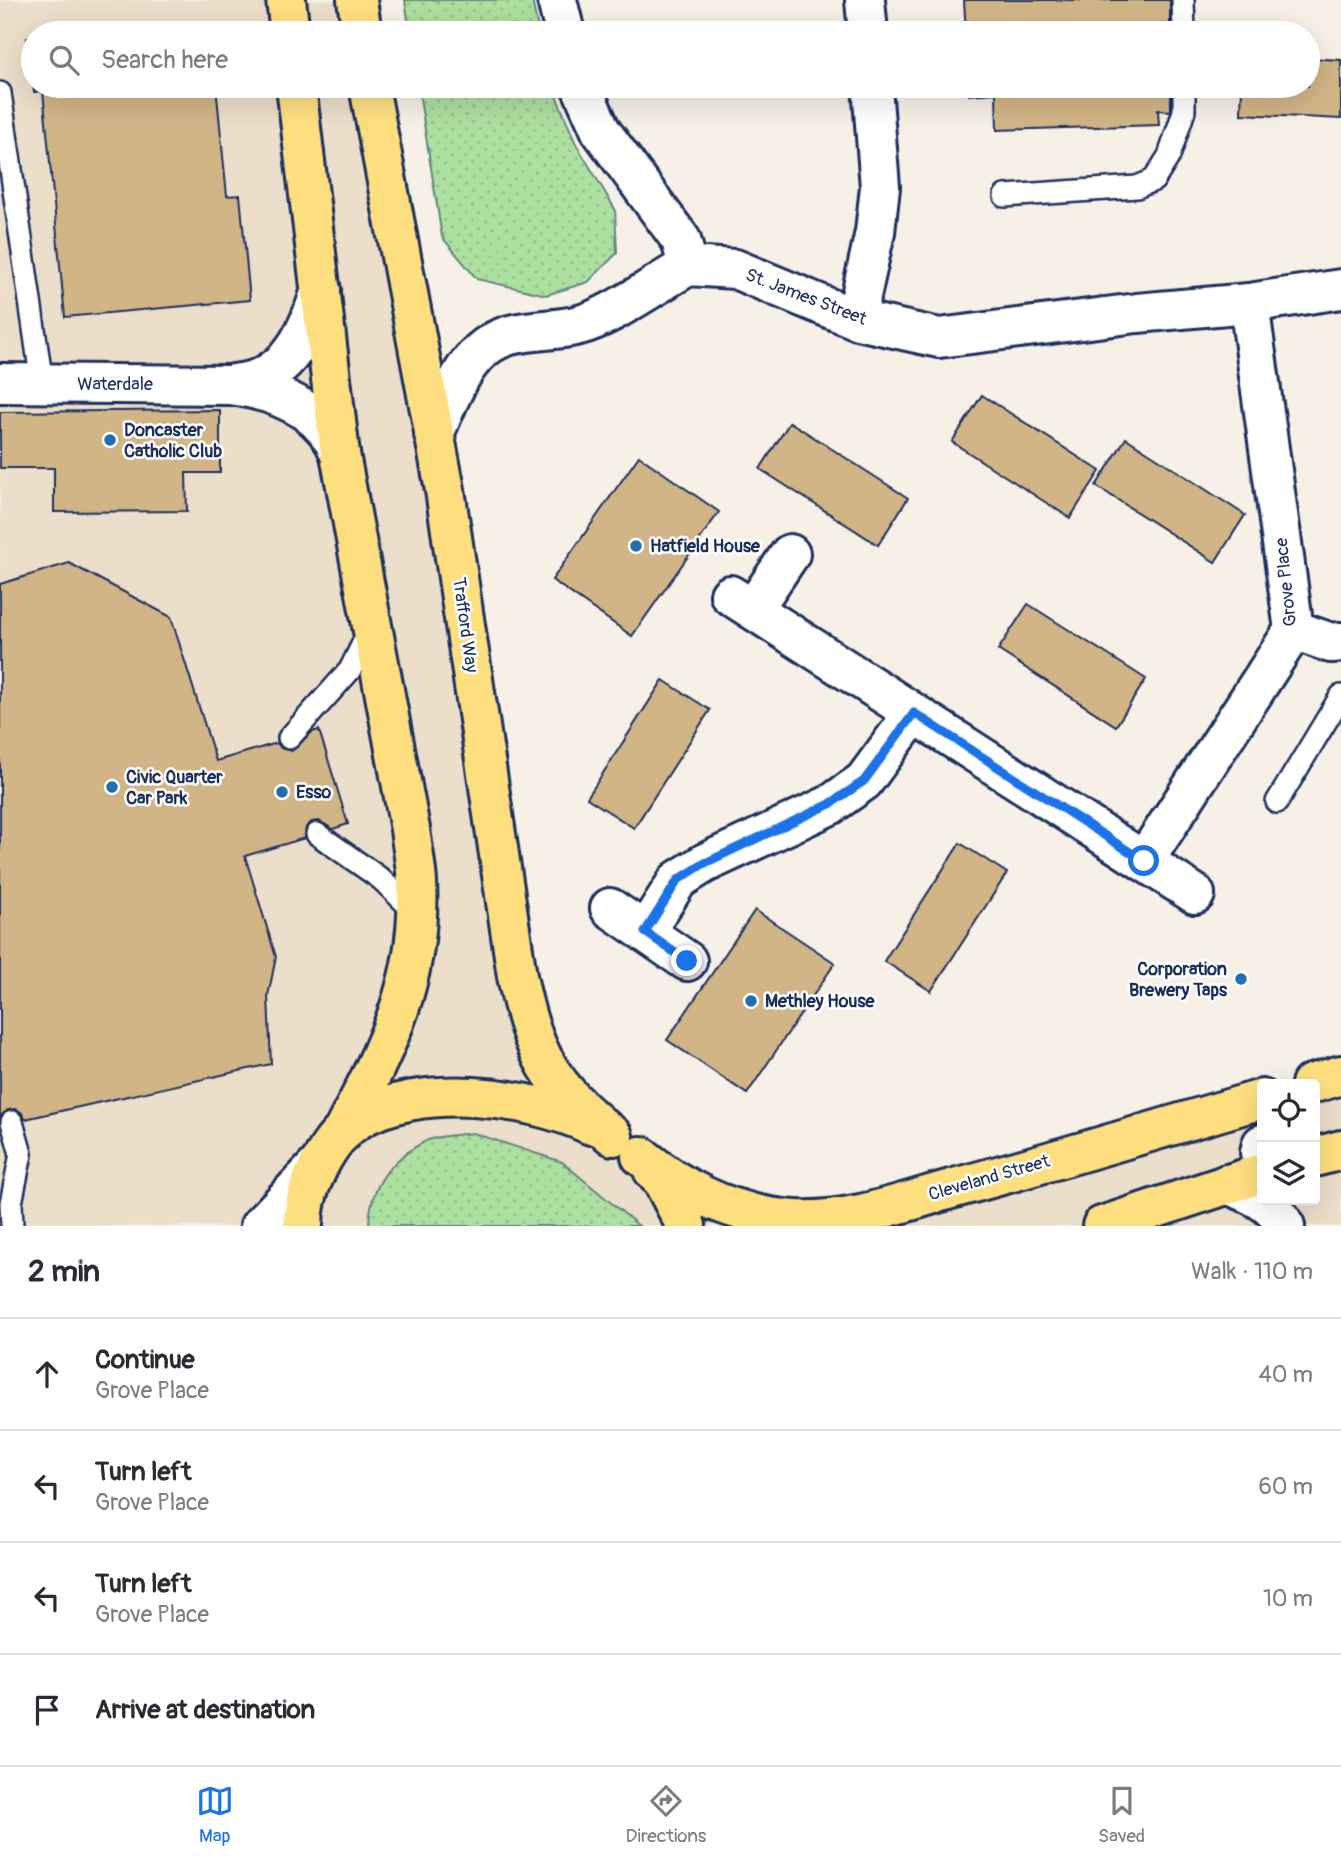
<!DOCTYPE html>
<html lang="en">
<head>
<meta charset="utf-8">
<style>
	:root { --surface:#fff; --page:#f2f2f3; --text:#2b2b33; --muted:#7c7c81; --line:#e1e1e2; --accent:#1a73e8 }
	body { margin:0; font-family:Pangolin,sans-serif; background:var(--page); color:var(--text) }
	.controls { position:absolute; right:21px; bottom:21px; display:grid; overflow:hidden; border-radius:7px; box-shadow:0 7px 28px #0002 }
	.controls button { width:63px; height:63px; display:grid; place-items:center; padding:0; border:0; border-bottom:2px solid var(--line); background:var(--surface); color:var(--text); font:35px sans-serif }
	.stop { position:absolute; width:21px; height:21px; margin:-16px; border:5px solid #1a73e8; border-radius:50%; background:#fff }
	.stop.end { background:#1a73e8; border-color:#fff; box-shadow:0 2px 7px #0008 }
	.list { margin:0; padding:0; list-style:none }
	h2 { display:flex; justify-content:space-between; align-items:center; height:91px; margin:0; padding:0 28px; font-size:30px }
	h2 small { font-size:23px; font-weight:400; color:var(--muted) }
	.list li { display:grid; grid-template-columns:46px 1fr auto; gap:21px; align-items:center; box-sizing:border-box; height:112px; padding:0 28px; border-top:2px solid var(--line) }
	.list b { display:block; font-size:26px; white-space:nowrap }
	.list p { margin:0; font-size:23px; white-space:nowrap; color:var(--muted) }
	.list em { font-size:23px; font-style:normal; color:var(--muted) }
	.icon { flex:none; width:38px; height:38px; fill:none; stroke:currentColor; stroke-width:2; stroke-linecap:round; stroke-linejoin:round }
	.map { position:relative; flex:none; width:1341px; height:1226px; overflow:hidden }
	.search { position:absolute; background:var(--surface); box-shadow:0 7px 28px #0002; left:21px; right:21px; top:21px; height:77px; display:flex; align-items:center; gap:18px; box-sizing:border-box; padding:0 24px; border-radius:38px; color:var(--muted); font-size:26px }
	.sheet { height:539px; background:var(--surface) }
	nav { display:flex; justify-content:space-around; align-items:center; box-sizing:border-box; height:98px; border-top:2px solid var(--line); background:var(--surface); font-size:19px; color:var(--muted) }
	nav a { display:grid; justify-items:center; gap:4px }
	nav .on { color:var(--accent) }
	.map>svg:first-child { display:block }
	.built { fill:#ebdeca }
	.grass { fill:url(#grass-dots); stroke:#64877f; stroke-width:2 }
	.building { fill:#d2b587; stroke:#1b2f5e; stroke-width:2 }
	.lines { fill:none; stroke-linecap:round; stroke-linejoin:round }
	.service-casing { stroke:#1b2f5e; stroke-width:26 }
	.minor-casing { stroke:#1b2f5e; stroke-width:44 }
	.tertiary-casing { stroke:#1b2f5e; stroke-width:44 }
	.trunk-casing { stroke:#1b2f5e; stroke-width:44 }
	.service { stroke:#fff; stroke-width:21 }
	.minor { stroke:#fff; stroke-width:38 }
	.tertiary { stroke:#fff; stroke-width:38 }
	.trunk { stroke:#fedf80; stroke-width:38 }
	.route { stroke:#1a73e8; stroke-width:9 }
	.poi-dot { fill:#1f6fb2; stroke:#fff; stroke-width:2.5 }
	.labels { text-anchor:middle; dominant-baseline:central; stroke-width:5; stroke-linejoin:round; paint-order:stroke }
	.street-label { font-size:18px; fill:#1b2f5e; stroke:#fff }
	.poi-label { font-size:18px; font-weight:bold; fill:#1b2f5e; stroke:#fff; text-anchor:start }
</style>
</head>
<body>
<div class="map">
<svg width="1341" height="1226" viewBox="0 0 1341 1226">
	<defs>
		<pattern id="grass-dots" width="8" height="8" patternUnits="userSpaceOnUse" patternTransform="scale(1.75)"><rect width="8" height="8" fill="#addfa0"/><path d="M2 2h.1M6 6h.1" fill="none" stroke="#94c08c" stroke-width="1.8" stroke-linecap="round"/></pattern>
	</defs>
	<rect width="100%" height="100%" fill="#f6f0e7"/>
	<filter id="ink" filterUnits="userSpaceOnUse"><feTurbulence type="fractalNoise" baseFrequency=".0143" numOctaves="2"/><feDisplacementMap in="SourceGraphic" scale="14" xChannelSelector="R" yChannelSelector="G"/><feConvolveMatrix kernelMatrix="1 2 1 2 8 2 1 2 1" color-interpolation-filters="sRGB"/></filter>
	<g filter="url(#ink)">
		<path class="built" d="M0 0H357L362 33H33V86H369L517 976 599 1124 796 1220 1262 1099V1200H1315V1084L1341 1075V1226H0Z"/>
		<path class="grass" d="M405 0H532L539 33H410Z
			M418 86H552L576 144 615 209 617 253 588 282 546 295 477 279 442 237Z
			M473 1133 562 1162 639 1226H369C370 1186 389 1161 424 1142 437 1135 459 1135 473 1133Z"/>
		<path class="building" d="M964 0H1170V33H966Z
			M116 29 117 33H74Z
			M33 37V86H216L227 196 240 195 250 300 65 317 43 91 34 92 27 38Z
			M1308 58 1341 60V119L1241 114 1242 86H1308Z
			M968 86H1171V109L1170 111 1158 110 1159 125 997 130 996 93 969 95Z
			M982 395 1100 471 1070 518 952 442Z
			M220 410V473H186L187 511 54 512V468H0V412Z
			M790 422 908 498 878 545 760 469Z
			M1126 438 1245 515 1215 562 1096 486Z
			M639 456 719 512 632 636 552 580Z
			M69 563 171 617 216 761 277 743 281 748 292 751 312 732 319 730 348 824 333 829 319 821 312 822 306 827 305 838 245 856 276 957 268 996 271 1064 25 1119 21 1112 15 1109 8 1110 0 1117V584Z
			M1028 604 1146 679 1116 726 998 650Z
			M663 680 710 710 634 828 587 798Z
			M960 843 1007 873 931 991 884 961Z
			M755 910 835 963 747 1094 667 1040Z"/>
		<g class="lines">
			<defs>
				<path id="service" d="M1183 0 1184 33
					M0 93 42 384
					M1005 196 1137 187 1154 180 1169 156 1184 111V86
					M289 738 350 670 370 629
					M1277 802 1341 696
					M317 834 381 879 416 913
					M12 1122 21 1154 11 1203 12 1226"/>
				<path id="minor" d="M557 0 565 33
					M865 0 868 33
					M581 86 601 131 681 240 688 266
					M688 266 735 269 858 320 939 338 1137 313 1249 303 1341 289
					M856 319 875 232 880 187 872 86
					M0 383 230 385C275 391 322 408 340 454
					M230 385C239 383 249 382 257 379 294 365 310 325 321 290
					M434 434C451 397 465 347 510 335 532 329 557 331 579 325 611 317 657 283 688 266
					M730 595 1195 894
					M753 609 790 554
					M1294 630 1331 643 1341 642
					M1144 861 1294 630 1249 303
					M610 908 687 961
					M645 932 678 880 705 863 830 805 864 781 914 713
					M260 1226 319 1164"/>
				<path id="tertiary" d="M1262 1144 1260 1152 1262 1160
					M1227 1184C1250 1193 1274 1203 1285 1226"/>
				<path id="trunk" d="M286 0 290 33
					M357 0 362 33
					M296 86 340 454 410 829C412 846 416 865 417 882 422 981 386 1048 342 1133
					M369 86 445 490 517 976C533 1055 550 1085 613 1136
					M1311 1084 1341 1075
					M641 1156C685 1192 737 1216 795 1220 848 1223 901 1203 951 1189 1055 1161 1159 1129 1262 1099
					M1315 1157 1341 1150
					M653 1170 663 1182 686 1226
					M303 1226C303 1207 307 1191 315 1174 324 1153 337 1133 357 1120 418 1082 529 1095 591 1125
					M1102 1226 1262 1173"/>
			</defs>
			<use href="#service" class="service-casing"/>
			<use href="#minor" class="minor-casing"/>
			<use href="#tertiary" class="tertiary-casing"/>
			<use href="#trunk" class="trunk-casing"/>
			<use href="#service" class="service"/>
			<use href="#minor" class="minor"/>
			<use href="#tertiary" class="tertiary"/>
			<use href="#trunk" class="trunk"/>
		</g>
	</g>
	<g class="lines" filter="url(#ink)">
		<path class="route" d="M687 961 645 932 678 880 705 863 830 804 864 781 914 713 1144 861"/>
	</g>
	<g class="poi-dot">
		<circle cx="110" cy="440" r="7"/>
		<circle cx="636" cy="546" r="7"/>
		<circle cx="112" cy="787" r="7"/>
		<circle cx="282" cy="792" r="7"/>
		<circle cx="1241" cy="979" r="7"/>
		<circle cx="751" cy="1001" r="7"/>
	</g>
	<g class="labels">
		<g class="street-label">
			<text transform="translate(806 297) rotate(21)">St. James Street</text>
			<text x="115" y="384">Waterdale</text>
			<text transform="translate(1286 582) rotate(-96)">Grove Place</text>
			<text transform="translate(465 625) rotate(82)">Trafford Way</text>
			<text transform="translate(989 1178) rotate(-16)">Cleveland Street</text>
		</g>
		<g class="poi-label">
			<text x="124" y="430">Doncaster<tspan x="124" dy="21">Catholic Club</tspan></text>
			<text x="650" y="546">Hatfield House</text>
			<text x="126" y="777">Civic Quarter<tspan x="126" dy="21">Car Park</tspan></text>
			<text x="296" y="792">Esso</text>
			<text x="1227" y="969" text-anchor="end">Corporation<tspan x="1227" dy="21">Brewery Taps</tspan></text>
			<text x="765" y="1001">Methley House</text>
		</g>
	</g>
</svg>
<div class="controls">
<button><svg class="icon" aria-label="locate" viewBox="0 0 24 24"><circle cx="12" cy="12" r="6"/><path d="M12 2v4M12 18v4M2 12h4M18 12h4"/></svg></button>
<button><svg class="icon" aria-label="layers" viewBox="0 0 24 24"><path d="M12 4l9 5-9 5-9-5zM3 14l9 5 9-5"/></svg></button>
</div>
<div class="stop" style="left:1144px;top:861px"></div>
<div class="stop end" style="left:687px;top:961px"></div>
<div class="search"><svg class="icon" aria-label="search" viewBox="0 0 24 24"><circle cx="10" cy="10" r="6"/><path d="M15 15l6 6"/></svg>Search here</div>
</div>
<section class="sheet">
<h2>2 min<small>Walk · 110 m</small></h2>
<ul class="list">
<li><svg class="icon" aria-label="ahead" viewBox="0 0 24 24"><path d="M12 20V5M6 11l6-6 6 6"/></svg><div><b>Continue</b><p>Grove Place</p></div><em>40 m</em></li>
<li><svg class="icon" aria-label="left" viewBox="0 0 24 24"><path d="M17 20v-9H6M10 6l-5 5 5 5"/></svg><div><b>Turn left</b><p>Grove Place</p></div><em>60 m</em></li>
<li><svg class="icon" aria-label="left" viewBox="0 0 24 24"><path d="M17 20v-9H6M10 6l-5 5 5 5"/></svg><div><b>Turn left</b><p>Grove Place</p></div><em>10 m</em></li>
<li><svg class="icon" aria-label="arrive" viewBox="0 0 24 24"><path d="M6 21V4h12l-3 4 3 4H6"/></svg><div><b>Arrive at destination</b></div></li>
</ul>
</section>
<nav>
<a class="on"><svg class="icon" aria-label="map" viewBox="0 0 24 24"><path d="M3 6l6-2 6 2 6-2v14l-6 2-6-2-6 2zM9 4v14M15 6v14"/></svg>Map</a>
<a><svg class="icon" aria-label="directions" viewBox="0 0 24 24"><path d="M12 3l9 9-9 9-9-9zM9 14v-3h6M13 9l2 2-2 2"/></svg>Directions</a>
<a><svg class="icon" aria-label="saved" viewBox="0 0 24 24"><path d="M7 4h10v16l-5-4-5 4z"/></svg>Saved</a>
</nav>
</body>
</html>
